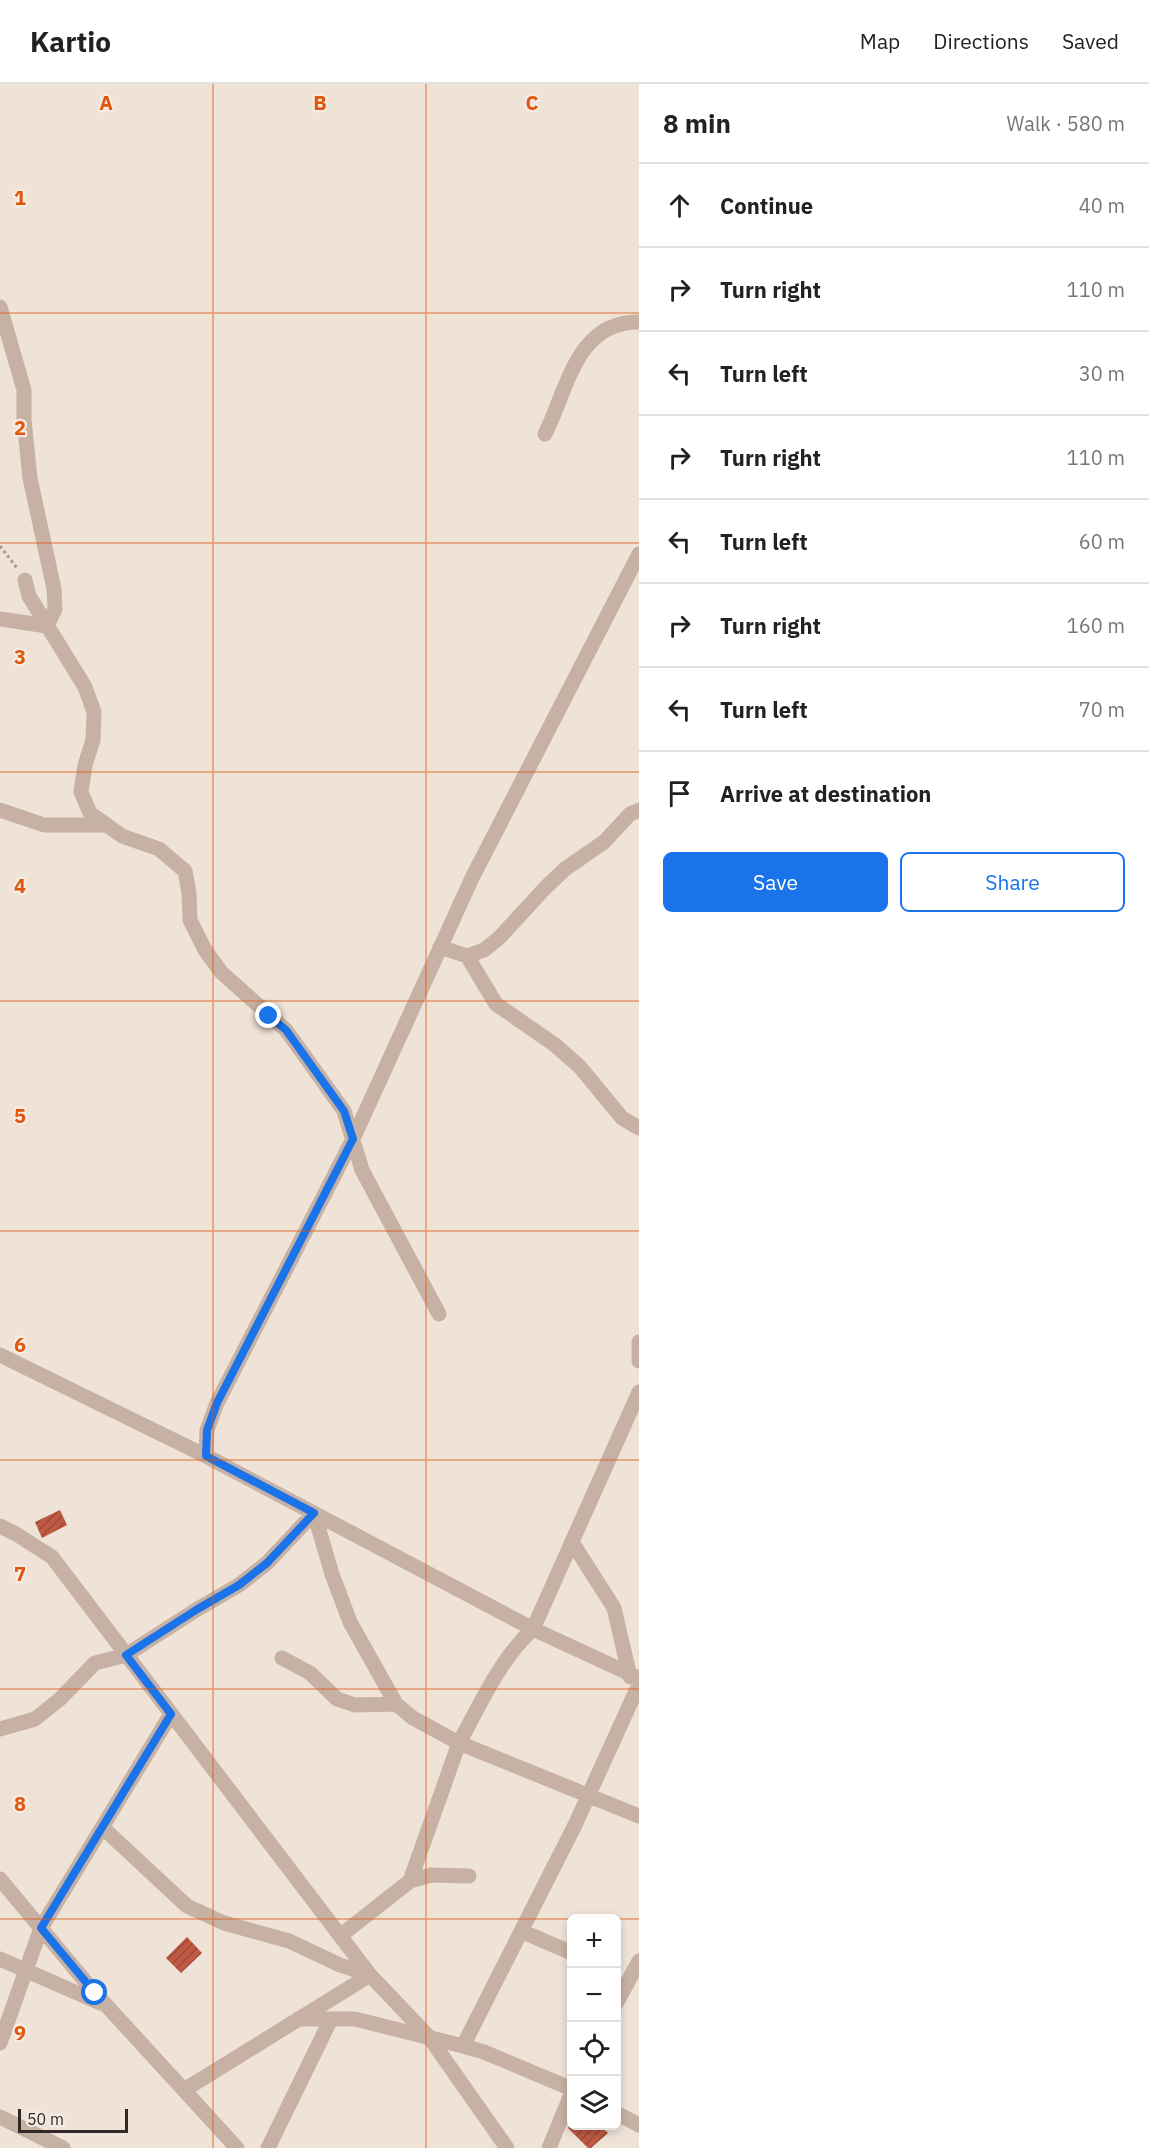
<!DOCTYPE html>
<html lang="en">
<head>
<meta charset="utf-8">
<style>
	:root { --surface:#fff; --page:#f6f6f6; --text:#222; --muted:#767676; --line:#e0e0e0; --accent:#1a73e8 }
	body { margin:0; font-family:"IBM Plex Sans",sans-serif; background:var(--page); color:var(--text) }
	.controls { position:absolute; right:18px; bottom:18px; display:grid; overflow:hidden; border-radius:9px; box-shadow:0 3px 9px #0003 }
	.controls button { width:54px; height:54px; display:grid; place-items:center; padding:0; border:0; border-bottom:2px solid var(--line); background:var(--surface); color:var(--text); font:30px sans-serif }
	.scale { position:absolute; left:18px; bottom:15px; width:110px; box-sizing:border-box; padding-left:6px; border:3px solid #322825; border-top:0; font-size:16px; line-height:21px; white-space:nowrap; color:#322825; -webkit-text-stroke:4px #f7ece3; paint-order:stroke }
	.stop { position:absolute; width:18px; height:18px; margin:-14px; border:4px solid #1a73e8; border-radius:50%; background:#fff }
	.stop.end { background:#1a73e8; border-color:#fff; box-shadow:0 2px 6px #0008 }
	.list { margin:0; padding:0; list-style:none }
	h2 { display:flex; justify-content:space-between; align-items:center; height:78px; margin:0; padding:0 24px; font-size:26px }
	h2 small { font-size:20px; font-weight:400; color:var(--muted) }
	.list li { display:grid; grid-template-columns:39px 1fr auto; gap:18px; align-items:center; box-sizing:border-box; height:84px; padding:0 24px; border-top:2px solid var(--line) }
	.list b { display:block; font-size:22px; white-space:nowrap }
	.list em { font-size:20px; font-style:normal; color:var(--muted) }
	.actions { display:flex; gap:12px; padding:18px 24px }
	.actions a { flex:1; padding:14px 0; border:2px solid var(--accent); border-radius:9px; text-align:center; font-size:21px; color:var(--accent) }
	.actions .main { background:var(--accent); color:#fff }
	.icon { flex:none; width:33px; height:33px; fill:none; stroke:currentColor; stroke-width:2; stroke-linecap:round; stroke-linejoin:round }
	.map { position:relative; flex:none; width:639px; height:2064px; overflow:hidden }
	header { display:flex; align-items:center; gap:36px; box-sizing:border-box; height:84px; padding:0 30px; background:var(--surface); border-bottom:2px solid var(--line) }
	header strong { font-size:28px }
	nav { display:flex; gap:33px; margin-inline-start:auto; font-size:21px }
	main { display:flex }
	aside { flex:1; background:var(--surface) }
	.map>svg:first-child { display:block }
	.building { fill:url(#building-hatch) }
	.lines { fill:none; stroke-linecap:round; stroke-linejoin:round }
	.path { stroke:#b29b8e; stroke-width:3; stroke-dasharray:3 3; stroke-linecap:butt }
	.minor { stroke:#c6b1a4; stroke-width:15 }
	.route { stroke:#1a73e8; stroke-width:8 }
	.grid { fill:none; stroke:#df570d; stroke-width:1.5; stroke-opacity:0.55 }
	.grid-label { font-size:20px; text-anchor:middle; font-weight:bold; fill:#df570d; stroke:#f7ece3; stroke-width:4.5; stroke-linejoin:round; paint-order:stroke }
</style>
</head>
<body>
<header>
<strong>Kartio</strong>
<nav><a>Map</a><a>Directions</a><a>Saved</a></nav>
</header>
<main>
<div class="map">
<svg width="639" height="2064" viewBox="0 0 639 2064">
	<defs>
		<pattern id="building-hatch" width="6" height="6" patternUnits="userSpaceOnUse" patternTransform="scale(1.5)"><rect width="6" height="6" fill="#c05944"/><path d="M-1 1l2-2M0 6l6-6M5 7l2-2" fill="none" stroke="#9d4a39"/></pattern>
	</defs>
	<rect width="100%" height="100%" fill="#efe2d7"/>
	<path class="building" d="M60 1426 67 1441 42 1454 35 1438Z
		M187 1853 202 1869 181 1889 166 1874Z
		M569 2042H601L608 2049 591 2064H588L568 2044Z"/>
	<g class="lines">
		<path class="path" d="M0 462 17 484"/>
		<path class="minor" d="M0 223 24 306V336L30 394 54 505 55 525 47 542 0 535
			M545 350C567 307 576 237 639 238
			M25 496 29 512 85 603 94 628 93 656 85 681 81 708 90 729 122 752 159 765 185 787 189 809 190 836 205 866 221 888 286 946 344 1027 362 1086 439 1230
			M0 726 44 741H106
			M440 863 467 872 484 866 499 854 545 804 565 785 604 758 630 730 639 726
			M467 872 496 920 555 961 580 983 622 1034 639 1044
			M639 1258V1277
			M0 1271 206 1372 533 1545 639 1594
			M639 1308 533 1545C500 1575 481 1619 459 1659L639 1732
			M206 1372 207 1346 217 1319 353 1055 472 794 639 470
			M314 1429 332 1490 350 1538 396 1620 413 1634 459 1659 410 1797
			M0 1442 16 1450 52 1473 370 1891 429 1953 507 2064
			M572 1458 614 1524 630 1593
			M282 1574 310 1589 337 1615 355 1621 396 1620
			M0 1645 35 1635 60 1615 95 1579 126 1571 196 1526 239 1501 267 1479 314 1429
			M102 1743 187 1822 224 1839 289 1857 340 1881 370 1891
			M0 1795 95 1909 237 2064
			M521 1847 572 1869
			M340 1852 410 1797 431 1791 469 1792
			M0 1875 100 1919
			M616 1920 639 1877
			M298 1935H355L463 1962 484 1968 572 2005
			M0 1959 41 1844 171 1630
			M463 1962 575 1741 636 1607
			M184 2006 370 1891
			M616 2029 639 2041
			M0 2033 63 2064
			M268 2064 331 1935
			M549 2064 572 2008"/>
	</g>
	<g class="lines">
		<path class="route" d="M95 1909 41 1844 171 1630 126 1571 196 1526 239 1501 267 1479 314 1429 206 1372 207 1346 217 1319 353 1055 344 1027 286 946 269 932"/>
	</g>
	<path class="grid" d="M213 0V2064M426 0V2064M0 229H639M0 459H639M0 688H639M0 917H639M0 1147H639M0 1376H639M0 1605H639M0 1835H572M616 1835H639"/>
	<g class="grid-label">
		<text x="106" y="26">A</text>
		<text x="320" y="26">B</text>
		<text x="532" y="26">C</text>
		<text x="20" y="121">1</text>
		<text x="20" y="351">2</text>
		<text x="20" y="580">3</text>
		<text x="20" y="809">4</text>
		<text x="20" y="1039">5</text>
		<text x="20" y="1268">6</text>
		<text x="20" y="1497">7</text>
		<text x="20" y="1727">8</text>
		<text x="20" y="1956">9</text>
	</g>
</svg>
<div class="controls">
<button>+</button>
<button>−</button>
<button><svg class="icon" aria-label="locate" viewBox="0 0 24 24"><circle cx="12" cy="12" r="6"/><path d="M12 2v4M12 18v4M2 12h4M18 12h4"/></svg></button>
<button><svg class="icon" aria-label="layers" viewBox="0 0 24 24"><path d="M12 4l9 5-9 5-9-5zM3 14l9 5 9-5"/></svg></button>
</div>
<div class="scale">50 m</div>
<div class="stop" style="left:95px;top:1909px"></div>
<div class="stop end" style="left:269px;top:932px"></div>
</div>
<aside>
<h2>8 min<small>Walk · 580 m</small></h2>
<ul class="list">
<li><svg class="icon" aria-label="ahead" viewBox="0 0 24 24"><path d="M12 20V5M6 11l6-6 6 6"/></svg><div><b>Continue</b></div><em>40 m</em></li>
<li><svg class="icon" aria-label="right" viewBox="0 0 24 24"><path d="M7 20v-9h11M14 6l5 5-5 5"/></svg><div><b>Turn right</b></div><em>110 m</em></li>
<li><svg class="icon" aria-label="left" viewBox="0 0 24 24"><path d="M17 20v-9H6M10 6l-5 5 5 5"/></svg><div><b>Turn left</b></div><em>30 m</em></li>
<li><svg class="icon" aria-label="right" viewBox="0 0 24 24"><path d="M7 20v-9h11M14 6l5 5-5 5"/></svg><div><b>Turn right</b></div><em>110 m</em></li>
<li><svg class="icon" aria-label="left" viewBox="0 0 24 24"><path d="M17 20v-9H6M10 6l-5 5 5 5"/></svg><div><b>Turn left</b></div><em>60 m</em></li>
<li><svg class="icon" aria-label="right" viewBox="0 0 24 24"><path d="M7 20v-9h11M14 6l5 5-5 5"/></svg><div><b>Turn right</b></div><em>160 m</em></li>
<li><svg class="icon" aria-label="left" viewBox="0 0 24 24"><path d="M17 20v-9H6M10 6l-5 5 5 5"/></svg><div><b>Turn left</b></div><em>70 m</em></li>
<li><svg class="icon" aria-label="arrive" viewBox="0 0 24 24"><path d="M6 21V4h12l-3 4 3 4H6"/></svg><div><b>Arrive at destination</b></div></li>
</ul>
<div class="actions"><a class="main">Save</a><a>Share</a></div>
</aside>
</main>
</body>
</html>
